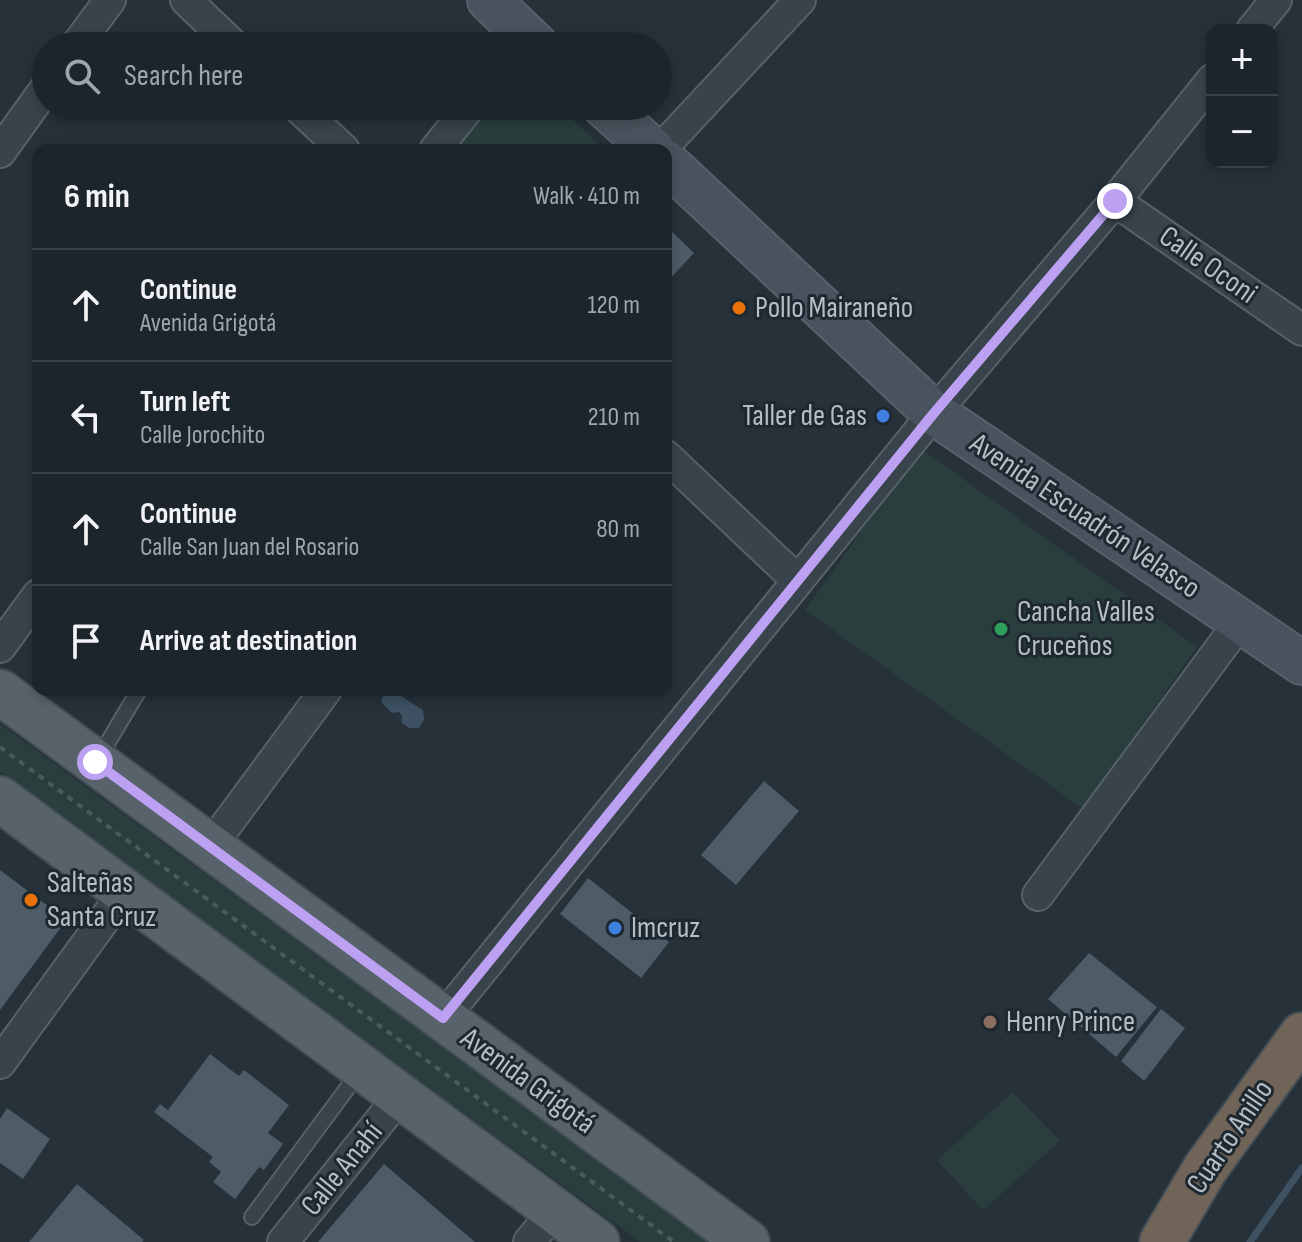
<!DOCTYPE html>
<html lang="en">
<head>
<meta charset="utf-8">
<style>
	:root { --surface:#1c252c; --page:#252d34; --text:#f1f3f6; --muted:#a0a5a9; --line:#3a4248 }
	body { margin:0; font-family:"Sofia Sans Condensed",sans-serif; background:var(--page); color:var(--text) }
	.controls { position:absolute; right:24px; top:24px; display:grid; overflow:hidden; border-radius:16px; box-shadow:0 4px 12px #0003 }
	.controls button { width:72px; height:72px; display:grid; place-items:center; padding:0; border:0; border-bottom:2px solid var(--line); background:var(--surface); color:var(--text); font:40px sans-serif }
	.stop { position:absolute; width:24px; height:24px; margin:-18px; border:6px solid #bca0f2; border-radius:50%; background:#fff }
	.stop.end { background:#bca0f2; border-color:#fff; box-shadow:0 2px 8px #0008 }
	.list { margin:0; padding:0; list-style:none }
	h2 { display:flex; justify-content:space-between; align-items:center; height:104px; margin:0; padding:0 32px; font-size:34px }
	h2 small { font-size:26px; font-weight:400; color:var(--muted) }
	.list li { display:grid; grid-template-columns:52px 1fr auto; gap:24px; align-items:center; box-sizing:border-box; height:112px; padding:0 32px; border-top:2px solid var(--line) }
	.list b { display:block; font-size:30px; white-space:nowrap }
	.list p { margin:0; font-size:26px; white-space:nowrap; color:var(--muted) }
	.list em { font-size:26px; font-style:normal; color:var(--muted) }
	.icon { flex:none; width:44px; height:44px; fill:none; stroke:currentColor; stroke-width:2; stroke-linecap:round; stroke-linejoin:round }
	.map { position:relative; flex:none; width:1302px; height:1242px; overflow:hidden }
	.search { position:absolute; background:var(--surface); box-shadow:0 4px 12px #0003; left:32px; top:32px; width:640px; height:88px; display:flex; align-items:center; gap:20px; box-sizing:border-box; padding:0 28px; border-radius:44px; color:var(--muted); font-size:30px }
	.panel { position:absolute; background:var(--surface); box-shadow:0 4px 12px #0003; left:32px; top:144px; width:640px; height:552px; border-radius:16px }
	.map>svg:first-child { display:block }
	.green { fill:#2a3f3d }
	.water { fill:#3d5162 }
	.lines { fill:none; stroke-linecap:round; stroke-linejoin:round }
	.stream { stroke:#3d5162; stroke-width:7 }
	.building { fill:#4e5c65 }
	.lane-casing { stroke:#576169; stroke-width:18 }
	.street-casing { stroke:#576169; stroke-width:34 }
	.secondary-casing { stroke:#576169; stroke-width:46 }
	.primary-casing { stroke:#424c54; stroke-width:48 }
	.highway-casing { stroke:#444e56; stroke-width:48 }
	.path { stroke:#495c5c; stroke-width:4; stroke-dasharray:6 6; stroke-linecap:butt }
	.lane { stroke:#39434b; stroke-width:14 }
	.street { stroke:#39434b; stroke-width:30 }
	.secondary { stroke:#48535d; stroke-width:42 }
	.primary { stroke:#57626b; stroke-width:44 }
	.highway { stroke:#706357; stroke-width:44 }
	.route { stroke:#bca0f2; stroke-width:10 }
	.food-dot { fill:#e8710a; stroke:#1e2830; stroke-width:3 }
	.shop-dot { fill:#3f7fe0; stroke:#1e2830; stroke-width:3 }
	.leisure-dot { fill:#2e9e5b; stroke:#1e2830; stroke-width:3 }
	.education-dot { fill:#8d6e63; stroke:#1e2830; stroke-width:3 }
	.labels { text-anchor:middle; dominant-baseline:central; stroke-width:6; stroke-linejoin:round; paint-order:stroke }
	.street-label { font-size:30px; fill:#b5bec6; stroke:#1e2830 }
	.poi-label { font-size:30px; fill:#b5bec6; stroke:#1e2830; text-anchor:start }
</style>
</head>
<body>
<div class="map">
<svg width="1302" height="1242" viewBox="0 0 1302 1242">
	<rect width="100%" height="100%" fill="#26313a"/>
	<path class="green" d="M484 106H558L605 150H451Z
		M920 448 1197 647 1083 809 805 610Z
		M0 724 709 1242H640L0 772Z
		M1013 1092 1060 1141 983 1210 937 1160Z"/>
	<path class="water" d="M393 691 423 710 424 720 419 728H409L401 722 402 716 399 712 392 713 381 702 384 692Z"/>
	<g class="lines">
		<path class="stream" d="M1250 1242 1302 1168"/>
	</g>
	<path class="building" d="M666 226 694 253 666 283Z
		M764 781 799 811 736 885 701 855Z
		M0 870 60 915 62 926 0 1010Z
		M588 878 669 942 641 978 560 914Z
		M1089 953 1157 1007 1116 1057 1048 999Z
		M1161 1009 1185 1028 1144 1081 1121 1061Z
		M210 1054 239 1076 244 1070 289 1105 268 1133 283 1144 264 1170 259 1167 235 1199 213 1182 221 1172 209 1162 213 1157 154 1112 160 1104 168 1110Z
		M7 1108 50 1139 23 1179 0 1163V1119Z
		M384 1164 475 1242H318Z
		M77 1184 144 1240 142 1242H29Z"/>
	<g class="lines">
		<defs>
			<path id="lane" d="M98 759 139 690
				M252 1217 360 1071"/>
			<path id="street" d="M186 0 234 46
				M1252 30 1276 0
				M76 46 110 0
				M297 106 344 150
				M435 150 470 106
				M660 150 800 0
				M0 152 46 88
				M1115 201 1302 330
				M666 456 798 581
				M0 647 38 595
				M210 847 326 690
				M1038 895 1240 622
				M443 1018 934 413 1115 201 1212 80
				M0 1063 125 891
				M283 1242 400 1096
				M529 1242 555 1211"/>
			<path id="secondary" d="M489 0 537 46
				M604 106 653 150
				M666 162 934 413 1302 663"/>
			<path id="primary" d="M0 692 747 1242
				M0 799 597 1242"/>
			<path id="highway" d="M1162 1242 1205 1169 1302 1035"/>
		</defs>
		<use href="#lane" class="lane-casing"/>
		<use href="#street" class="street-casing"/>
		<use href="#secondary" class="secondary-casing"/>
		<use href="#primary" class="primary-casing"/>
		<use href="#highway" class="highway-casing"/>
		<path class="path" d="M0 747 674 1242"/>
		<use href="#lane" class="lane"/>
		<use href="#street" class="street"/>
		<use href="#secondary" class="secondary"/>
		<use href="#primary" class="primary"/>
		<use href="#highway" class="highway"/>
	</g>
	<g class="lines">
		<path class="route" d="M95 762 443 1018 934 413 1115 201"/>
	</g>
	<g class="food-dot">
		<circle cx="739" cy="308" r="8"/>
		<circle cx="31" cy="900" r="8"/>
	</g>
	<g class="shop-dot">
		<circle cx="883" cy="416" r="8"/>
		<circle cx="615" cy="928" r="8"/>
	</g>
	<circle class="leisure-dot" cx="1001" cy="629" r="8"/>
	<circle class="education-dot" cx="990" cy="1022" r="8"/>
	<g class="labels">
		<g class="street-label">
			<text transform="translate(1208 265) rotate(35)">Calle Oconi</text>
			<text transform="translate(1085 516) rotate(34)">Avenida Escuadrón Velasco</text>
			<text transform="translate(528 1081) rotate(36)">Avenida Grigotá</text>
			<text transform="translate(1230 1137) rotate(-56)">Cuarto Anillo</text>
			<text transform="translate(342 1169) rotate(-51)">Calle Anahí</text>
		</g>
		<g class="poi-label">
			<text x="755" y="308">Pollo Mairaneño</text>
			<text x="867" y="416" text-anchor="end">Taller de Gas</text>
			<text x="1017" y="612">Cancha Valles<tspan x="1017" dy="34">Cruceños</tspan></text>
			<text x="47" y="883">Salteñas<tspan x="47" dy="34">Santa Cruz</tspan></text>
			<text x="631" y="928">Imcruz</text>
			<text x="1006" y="1022">Henry Prince</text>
		</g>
	</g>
</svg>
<div class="controls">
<button>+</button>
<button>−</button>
</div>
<div class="stop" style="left:95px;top:762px"></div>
<div class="stop end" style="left:1115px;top:201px"></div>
<div class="search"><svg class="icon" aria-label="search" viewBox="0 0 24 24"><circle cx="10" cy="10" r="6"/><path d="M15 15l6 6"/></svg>Search here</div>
<section class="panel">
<h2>6 min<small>Walk · 410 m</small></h2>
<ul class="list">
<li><svg class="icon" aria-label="ahead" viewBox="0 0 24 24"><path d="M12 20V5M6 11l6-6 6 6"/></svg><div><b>Continue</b><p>Avenida Grigotá</p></div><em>120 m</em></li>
<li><svg class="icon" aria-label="left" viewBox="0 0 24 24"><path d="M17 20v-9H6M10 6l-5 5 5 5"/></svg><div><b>Turn left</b><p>Calle Jorochito</p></div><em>210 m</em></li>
<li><svg class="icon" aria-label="ahead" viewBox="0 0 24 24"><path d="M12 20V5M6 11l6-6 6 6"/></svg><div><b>Continue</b><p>Calle San Juan del Rosario</p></div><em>80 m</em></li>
<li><svg class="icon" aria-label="arrive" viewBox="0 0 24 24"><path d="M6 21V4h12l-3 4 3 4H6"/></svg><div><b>Arrive at destination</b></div></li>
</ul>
</section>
</div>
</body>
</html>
